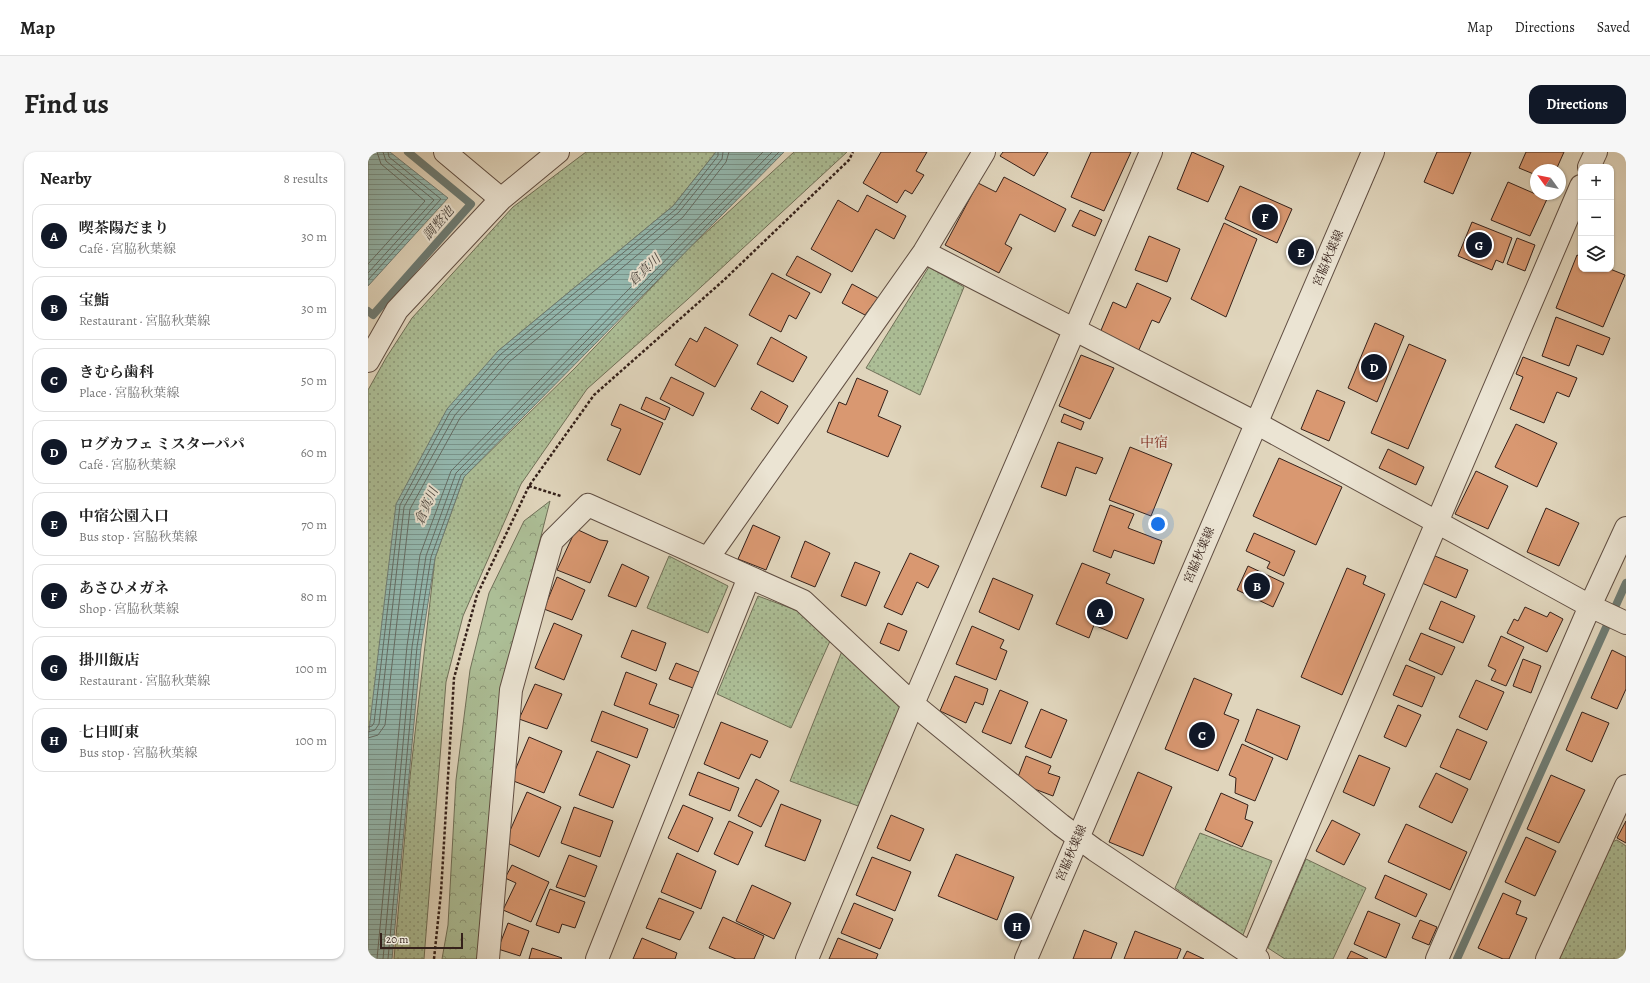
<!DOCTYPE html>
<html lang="en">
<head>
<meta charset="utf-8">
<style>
	:root { --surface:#fff; --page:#f6f6f6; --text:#222; --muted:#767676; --line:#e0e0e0; --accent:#111827 }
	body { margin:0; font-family:Alegreya,"Noto Serif JP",serif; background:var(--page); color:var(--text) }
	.controls { position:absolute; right:12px; top:12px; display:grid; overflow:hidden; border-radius:8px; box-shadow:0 1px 3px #0004 }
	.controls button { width:36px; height:36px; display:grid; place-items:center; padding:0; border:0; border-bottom:1px solid var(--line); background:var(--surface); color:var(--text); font:20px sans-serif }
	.compass { position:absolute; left:1162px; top:12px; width:36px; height:36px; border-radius:50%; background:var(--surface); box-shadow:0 1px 3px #0004; rotate:303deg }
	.scale { position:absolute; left:12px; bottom:10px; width:83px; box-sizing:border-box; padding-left:4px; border:2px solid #35211a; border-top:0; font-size:11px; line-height:14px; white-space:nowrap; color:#35211a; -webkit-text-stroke:3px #ebe4d3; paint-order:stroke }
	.you { position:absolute; left:790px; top:372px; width:14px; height:14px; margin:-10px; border:3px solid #fff; border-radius:50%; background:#1a73e8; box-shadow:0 0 0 6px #1a73e833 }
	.badge { display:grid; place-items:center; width:26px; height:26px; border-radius:50%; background:var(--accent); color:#fff; font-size:13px; font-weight:700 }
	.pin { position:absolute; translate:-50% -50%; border:2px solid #fff; box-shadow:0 1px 4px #0006 }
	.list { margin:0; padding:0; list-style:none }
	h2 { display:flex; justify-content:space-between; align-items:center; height:52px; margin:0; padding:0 16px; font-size:17px }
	h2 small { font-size:13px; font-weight:400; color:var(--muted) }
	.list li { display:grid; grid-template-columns:26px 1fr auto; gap:12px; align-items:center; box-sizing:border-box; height:64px; margin:0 8px 8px; padding:0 8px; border:1px solid var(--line); border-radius:12px }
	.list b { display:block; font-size:15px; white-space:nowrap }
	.list p { margin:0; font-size:13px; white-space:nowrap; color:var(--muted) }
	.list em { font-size:13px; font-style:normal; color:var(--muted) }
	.icon { flex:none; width:22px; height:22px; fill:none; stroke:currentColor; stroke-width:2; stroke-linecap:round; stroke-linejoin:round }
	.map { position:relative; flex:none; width:1258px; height:807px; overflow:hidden; border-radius:12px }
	header { display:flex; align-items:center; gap:24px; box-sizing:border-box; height:56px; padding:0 20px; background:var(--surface); border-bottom:1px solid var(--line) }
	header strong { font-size:19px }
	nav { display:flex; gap:22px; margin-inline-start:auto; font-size:14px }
	.intro { display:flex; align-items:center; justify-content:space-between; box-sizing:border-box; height:96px; padding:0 24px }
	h1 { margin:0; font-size:28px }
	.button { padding:10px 18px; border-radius:12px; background:var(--accent); color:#fff; font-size:14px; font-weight:700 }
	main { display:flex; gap:24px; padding:0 24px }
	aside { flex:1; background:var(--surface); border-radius:12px; box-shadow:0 1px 3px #0004 }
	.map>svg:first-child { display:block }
	.grass { fill:url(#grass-dots); stroke:#707058 }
	.forest { fill:url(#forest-crowns); stroke:#707058 }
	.water { fill:url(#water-rules); stroke:#6e7c74 }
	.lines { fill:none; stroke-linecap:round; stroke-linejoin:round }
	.shore { stroke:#646d65; stroke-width:1 }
	.stream { stroke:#6e7c74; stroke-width:8 }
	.building { fill:#d99871; stroke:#35211a }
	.minor-casing { stroke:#604e42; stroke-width:24 }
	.tertiary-casing { stroke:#604e42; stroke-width:24 }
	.path { stroke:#35211a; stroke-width:2.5; stroke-dasharray:3 2; stroke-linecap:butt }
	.minor { stroke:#ebe4d3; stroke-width:22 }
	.tertiary { stroke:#ebe4d3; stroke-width:22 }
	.labels { text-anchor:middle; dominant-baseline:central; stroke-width:4; stroke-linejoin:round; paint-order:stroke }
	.street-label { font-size:12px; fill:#35211a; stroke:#ebe4d3 }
	.water-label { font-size:13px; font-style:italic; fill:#4d4740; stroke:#ebe4d3 }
	.quarter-label { font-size:14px; fill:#7a1f14; stroke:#ebe4d3 }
</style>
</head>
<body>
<header>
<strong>Map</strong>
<nav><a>Map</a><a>Directions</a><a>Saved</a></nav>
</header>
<div class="intro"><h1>Find us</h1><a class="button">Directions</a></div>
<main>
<aside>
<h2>Nearby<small>8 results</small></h2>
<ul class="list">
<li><span class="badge">A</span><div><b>喫茶陽だまり</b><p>Café · 宮脇秋葉線</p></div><em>30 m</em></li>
<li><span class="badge">B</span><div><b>宝鮨</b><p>Restaurant · 宮脇秋葉線</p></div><em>30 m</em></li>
<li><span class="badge">C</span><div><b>きむら歯科</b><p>Place · 宮脇秋葉線</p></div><em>50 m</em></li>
<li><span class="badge">D</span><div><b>ログカフェ ミスターパパ</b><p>Café · 宮脇秋葉線</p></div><em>60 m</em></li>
<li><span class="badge">E</span><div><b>中宿公園入口</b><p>Bus stop · 宮脇秋葉線</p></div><em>70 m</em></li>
<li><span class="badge">F</span><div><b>あさひメガネ</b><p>Shop · 宮脇秋葉線</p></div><em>80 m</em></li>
<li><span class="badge">G</span><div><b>掛川飯店</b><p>Restaurant · 宮脇秋葉線</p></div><em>100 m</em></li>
<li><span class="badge">H</span><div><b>七日町東</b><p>Bus stop · 宮脇秋葉線</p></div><em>100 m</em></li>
</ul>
</aside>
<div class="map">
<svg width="1258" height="807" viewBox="0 0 1258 807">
	<defs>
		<pattern id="grass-dots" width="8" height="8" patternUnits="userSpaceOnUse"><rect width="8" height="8" fill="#acbe96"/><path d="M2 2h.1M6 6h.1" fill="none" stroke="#8d9a7a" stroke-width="1.8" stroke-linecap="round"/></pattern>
		<pattern id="forest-crowns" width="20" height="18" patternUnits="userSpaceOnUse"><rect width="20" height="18" fill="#acbe96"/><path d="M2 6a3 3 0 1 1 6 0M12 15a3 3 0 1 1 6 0" fill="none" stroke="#8d9a7a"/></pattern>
		<pattern id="water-rules" width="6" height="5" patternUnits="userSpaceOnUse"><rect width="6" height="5" fill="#94b9b0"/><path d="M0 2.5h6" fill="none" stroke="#7a968e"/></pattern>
	</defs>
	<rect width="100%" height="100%" fill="#e0d5bc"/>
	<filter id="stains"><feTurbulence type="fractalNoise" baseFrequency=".005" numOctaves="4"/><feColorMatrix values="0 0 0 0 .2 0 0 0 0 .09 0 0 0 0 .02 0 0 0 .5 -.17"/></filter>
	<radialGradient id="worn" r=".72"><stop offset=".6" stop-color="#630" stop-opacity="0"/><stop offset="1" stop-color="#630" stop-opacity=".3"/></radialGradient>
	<path class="grass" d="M218 0H348L305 54 130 199 0 598V238L18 206 44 166 145 55Z
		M426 0H479L320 147 219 237 153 332 95 464 78 530 56 807H26L42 625 67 406 96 325 207 216 321 96Z
		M561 115 596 135 552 243 498 216Z
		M301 404 360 434 340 481 279 456Z
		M390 444 433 460 462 489 423 576 349 542Z
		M478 489 545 552 501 658 422 629Z
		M832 681 904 709 875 783 807 736Z
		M1249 688 1258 694V800L1254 807H1187L1244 690Z
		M938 707 998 736 965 807H917L900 796Z"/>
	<path class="forest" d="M182 349 142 505 115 807H74L80 773 88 628 102 518 121 441 156 369Z"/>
	<path class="water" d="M0 0H22L80 46 0 134Z
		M348 0H416L96 325 67 406 53 496 24 807H0V587L28 352 79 257 130 199 305 54Z"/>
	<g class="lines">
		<path class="shore" d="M0 112 57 49 13 12 9 0
			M0 121 66 48 18 9 15 0
			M0 128 73 47 21 5 20 0
			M0 575 4 574 6 571 32 353 82 260 133 202 308 57 350 4V0
			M0 580 7 578 11 572 36 355 87 263 137 206 311 60 354 7 355 0
			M0 586 10 583 17 573 42 357 92 266 141 210 315 65 358 10 361 0
			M9 807 39 494 52 403 83 319 395 0
			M15 807 44 495 58 404 88 321 404 0
			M20 807 49 495 63 405 93 323 411 0"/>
		<path class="stream" d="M0 159 5 163 103 52 40 0
			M1089 807 1258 431"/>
	</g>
	<path class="building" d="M513 0H559L548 19 556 23 544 42 537 38 529 51 495 31Z
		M635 0H680L666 24 632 4Z
		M723 0H763L736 59 703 45Z
		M824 0 856 14 840 50 809 37Z
		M1069 0H1103L1085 42 1056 30Z
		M1158 0H1196L1188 18H1168V23L1151 16Z
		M636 25 698 57 687 80 652 62 637 92 644 96 631 121 577 93 610 31 628 40Z
		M1140 30 1179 47 1162 84 1123 68Z
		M872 34 924 57 909 91 857 67Z
		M499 43 538 64 526 87 508 77 484 120 443 97 470 48 490 60Z
		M712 58 734 68 727 84 704 74Z
		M1104 70 1144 86 1135 111 1128 108 1124 118 1090 104Z
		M856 71 889 87 858 165 823 147Z
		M781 84 812 97 799 130 767 118Z
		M1149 86 1167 93 1157 119 1139 112Z
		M1209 103 1213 105V117H1242L1257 123 1235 175 1188 156Z
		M429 104 463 122 453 141 418 123Z
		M404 121 442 141 428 167 421 163 413 180 381 163Z
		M769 131 803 146 791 171 784 168 770 200 731 183 745 150 758 156Z
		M484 132 510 146 497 163 474 151Z
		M1188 165 1242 186 1235 203 1209 193 1201 214 1174 204Z
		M1007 171 1036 184 1009 250 980 236Z
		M337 175 370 193 347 235 307 213 322 186 329 190Z
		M403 185 439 205 425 230 389 212Z
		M1041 192 1078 208 1040 297 1003 281Z
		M713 203 746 216 722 267 691 254Z
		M1155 205 1209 226 1201 245 1189 240 1176 271 1142 257 1155 225 1148 222Z
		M303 225 336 241 325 264 292 247Z
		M489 226 520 239 510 264 533 274 520 305 459 280 471 250 478 253Z
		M949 238 977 250 961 289 933 277Z
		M393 239 420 254 410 272 383 257Z
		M278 245 302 256 297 268 273 257Z
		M252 252 295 271 272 323 239 308 253 277 243 273Z
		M696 262 716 270 713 278 693 270Z
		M1148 272 1189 291 1169 335 1127 315Z
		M690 290 735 306 728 322 708 315 698 344 673 335Z
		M762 295 804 312 783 364 741 348Z
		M1020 297 1056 315 1048 333 1011 316Z
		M911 306 974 335 948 393 885 364Z
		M1108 319 1140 334 1120 377 1087 362Z
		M742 353 766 362 760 376 794 389 786 412 746 398 743 406 725 399Z
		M1178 356 1211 371 1191 414 1159 400Z
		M385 373 412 385 398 418 370 407Z
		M208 377 232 388 240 389 222 431 189 418Z
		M886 381 927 399 916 424 899 416 902 410 878 399Z
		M437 389 462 401 447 435 423 425Z
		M542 401 571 414 560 436 549 430 534 463 516 455Z
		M1067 404 1100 418 1088 446 1054 431Z
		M487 410 512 420 498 454 473 444Z
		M714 411 742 422 738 431 776 447 759 487 726 473 721 486 688 472Z
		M254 412 281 425 268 455 240 444Z
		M880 414 916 431 905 455 869 438Z
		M979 416 998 424 995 432 1017 442 974 543 933 525Z
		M189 425 217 438 204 468 176 457Z
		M625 426 665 443 651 478 611 460Z
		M1073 449 1107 464 1095 491 1061 477Z
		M1157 455 1179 465 1182 460 1195 467 1179 500 1139 481 1146 467 1150 469Z
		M186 471 214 483 196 528 167 516Z
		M520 471 539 479 531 499 512 491Z
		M604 474 636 488 632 496 639 499 628 528 588 512Z
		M264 478 298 491 288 519 253 505Z
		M1053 481 1087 495 1074 523 1041 508Z
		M1133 484 1156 495 1138 534 1123 528 1128 518 1120 514Z
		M1244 498 1258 505V537L1249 557 1223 546Z
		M1155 507 1173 514 1163 541 1145 534Z
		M308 511 331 520 325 536 301 527Z
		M1038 513 1067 525 1054 555 1025 543Z
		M258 520 289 532 281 552 311 563 306 576 246 553Z
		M587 524 620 537 615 553 607 550 598 571 572 559Z
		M826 526 864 542 856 562 871 568 850 619 797 597Z
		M1108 528 1136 540 1119 578 1091 565Z
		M167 532 194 542 179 577 151 567Z
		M632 538 660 550 643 592 614 580Z
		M1030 553 1053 563 1038 595 1016 585Z
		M673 557 699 568 683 606 657 595Z
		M889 557 932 574 919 608 877 589Z
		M234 559 280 577 269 606 223 589Z
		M1214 560 1241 571 1224 610 1198 598Z
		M353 570 400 589 392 606 383 602 371 627 336 612Z
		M1089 577 1119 590 1102 628 1072 615Z
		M161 585 194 599 176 641 143 628Z
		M874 592 905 606 887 649 867 641 868 626 861 623Z
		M229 599 262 613 245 656 211 643Z
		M991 603 1022 616 1006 654 975 640Z
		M658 604 683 614 680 621 692 625 685 644 648 630Z
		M330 620 371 636 362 659 321 643Z
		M770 620 804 635 775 704 741 690Z
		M1068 621 1100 637 1084 671 1051 655Z
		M1183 623 1217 638 1191 691 1159 677Z
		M388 627 411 639 393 675 370 664Z
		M159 640 193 655 171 705 137 690Z
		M853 641 880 653 877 667 885 670 874 695 837 678Z
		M413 652 453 668 437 709 397 694Z
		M315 653 345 666 330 700 300 686Z
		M206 655 245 669 232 705 193 691Z
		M523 663 556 677 542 709 509 696Z
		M964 668 992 682 976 713 948 699Z
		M361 669 385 680 370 713 346 702Z
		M1258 669V691L1249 686Z
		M1038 672 1099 700 1082 738 1020 710Z
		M1158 685 1188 699 1167 744 1137 730Z
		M309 701 348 719 333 757 293 740Z
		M588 702 646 725 629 768 570 744Z
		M201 703 229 714 217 745 188 735Z
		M504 705 543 720 527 759 488 743Z
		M144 713 181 730 163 770 135 758 148 731 137 726Z
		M1017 723 1059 742 1048 765 1007 746Z
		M384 733 423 751 406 787 368 769Z
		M182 737 217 750 207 776 194 772 191 781 168 773Z
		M1135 741 1153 749 1148 762 1159 766 1141 807H1135L1110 796Z
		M291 746 326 760 312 788 278 776Z
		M486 751 525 767 512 797 473 781Z
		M1000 759 1032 772 1018 806 986 792Z
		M355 765 396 784 386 807H368L341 796Z
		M1052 768 1069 775 1061 793 1044 786Z
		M140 771 161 779 152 804 130 797Z
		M716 778 749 791 743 807H705Z
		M767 779 813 797 809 807H756Z
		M274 786 309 801 307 807H265Z
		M470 786 510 802 508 807H461Z
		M164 796 194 806 193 807H161Z
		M819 799 836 807H815Z
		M983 799 1000 807H979Z"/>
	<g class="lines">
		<defs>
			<path id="minor" d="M77 0 133 47
				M1221 15 1228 0
				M556 100 888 271 1222 454 1258 471
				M0 209 29 158 133 47 190 0
				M340 406 556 100 616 0
				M120 807 143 538 184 389 220 353 435 449 545 552 693 673 727 698 890 807
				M229 807 381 425
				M439 807 545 552 783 0
				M882 807 1213 34
				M1069 807 1222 454 1258 376
				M1179 807 1258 634"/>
			<path id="tertiary" d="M658 807 1005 0"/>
		</defs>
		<use href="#minor" class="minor-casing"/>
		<use href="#tertiary" class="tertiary-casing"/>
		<path class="path" d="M161 334 193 344
			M66 807 73 740 86 526 109 443 161 334 226 243 356 128 481 8 485 0"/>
		<use href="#minor" class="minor"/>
		<use href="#tertiary" class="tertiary"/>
	</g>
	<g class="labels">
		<g class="street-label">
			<text transform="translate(960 106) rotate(-67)">宮脇秋葉線</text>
			<text transform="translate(831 403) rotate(-67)">宮脇秋葉線</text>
			<text transform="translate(703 701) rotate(-67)">宮脇秋葉線</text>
		</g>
		<g class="water-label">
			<text transform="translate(70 71) rotate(-49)">調整池</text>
			<text transform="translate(276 118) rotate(-43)">倉真川</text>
			<text transform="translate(58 354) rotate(-66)">倉真川</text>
		</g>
		<g class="quarter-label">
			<text x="786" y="290">中宿</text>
		</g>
	</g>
	<rect width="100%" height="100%" filter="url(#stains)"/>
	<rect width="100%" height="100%" fill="url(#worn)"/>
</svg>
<div class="controls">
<button>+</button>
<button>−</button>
<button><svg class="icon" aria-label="layers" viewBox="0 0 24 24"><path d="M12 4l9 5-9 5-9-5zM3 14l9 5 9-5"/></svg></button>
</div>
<svg class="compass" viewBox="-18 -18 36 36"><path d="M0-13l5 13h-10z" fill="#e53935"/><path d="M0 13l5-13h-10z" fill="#767676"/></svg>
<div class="scale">20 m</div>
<div class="you"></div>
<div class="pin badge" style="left:732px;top:460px">A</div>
<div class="pin badge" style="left:889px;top:434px">B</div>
<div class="pin badge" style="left:834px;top:583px">C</div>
<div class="pin badge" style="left:1006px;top:215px">D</div>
<div class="pin badge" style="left:933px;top:100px">E</div>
<div class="pin badge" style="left:897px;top:65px">F</div>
<div class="pin badge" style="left:1111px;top:93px">G</div>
<div class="pin badge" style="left:649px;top:774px">H</div>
</div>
</main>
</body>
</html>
